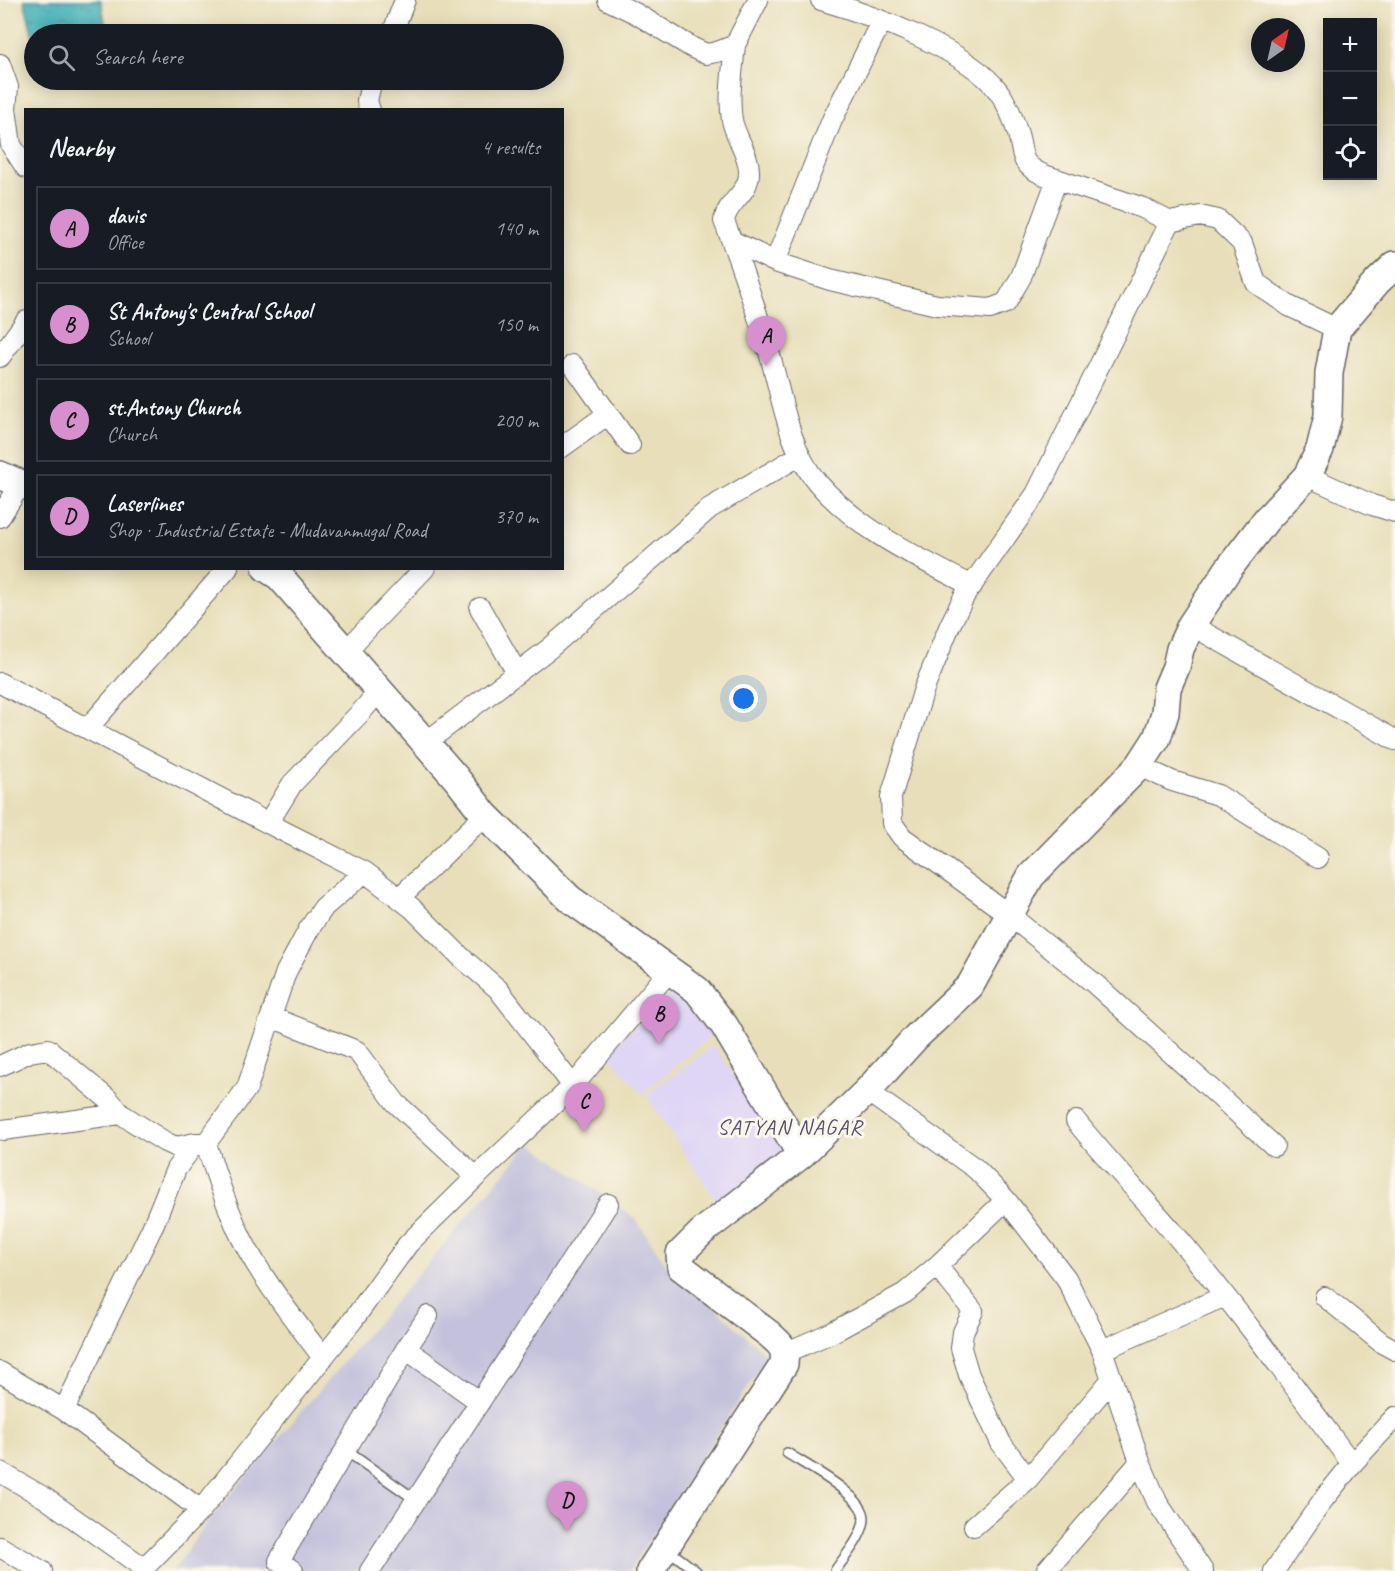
<!DOCTYPE html>
<html lang="en">
<head>
<meta charset="utf-8">
<style>
	:root { --surface:#171b24; --page:#20242c; --text:#f1f3f6; --muted:#9ea1a6; --line:#363941; --accent:#d690ce }
	body { margin:0; font-family:Caveat,sans-serif; background:var(--page); color:var(--text) }
	.controls { position:absolute; right:18px; top:18px; display:grid; overflow:hidden; border-radius:0px; box-shadow:0 3px 15px #0003 }
	.controls button { width:54px; height:54px; display:grid; place-items:center; padding:0; border:0; border-bottom:2px solid var(--line); background:var(--surface); color:var(--text); font:30px sans-serif }
	.compass { position:absolute; left:1251px; top:18px; width:54px; height:54px; border-radius:50%; background:var(--surface); box-shadow:0 3px 15px #0003; rotate:34deg }
	.you { position:absolute; left:744px; top:699px; width:21px; height:21px; margin:-15px; border:4px solid #fff; border-radius:50%; background:#1a73e8; box-shadow:0 0 0 9px #1a73e833 }
	.badge { display:grid; place-items:center; width:39px; height:39px; border-radius:50%; background:var(--accent); color:#111; font-size:20px; font-weight:700 }
	.pin { position:absolute; translate:-50% -50px; filter:drop-shadow(0 2px 3px #0008) }
	.pin::after { content:''; position:absolute; top:32px; width:21px; height:18px; background:inherit; clip-path:polygon(0 0,100% 0,50% 100%) }
	.list { margin:0; padding:0; list-style:none }
	h2 { display:flex; justify-content:space-between; align-items:center; height:78px; margin:0; padding:0 24px; font-size:26px }
	h2 small { font-size:20px; font-weight:400; color:var(--muted) }
	.list li { display:grid; grid-template-columns:39px 1fr auto; gap:18px; align-items:center; box-sizing:border-box; height:84px; margin:0 12px 12px; padding:0 12px; border:2px solid var(--line); border-radius:0px }
	.list b { display:block; font-size:22px; white-space:nowrap }
	.list p { margin:0; font-size:20px; white-space:nowrap; color:var(--muted) }
	.list em { font-size:20px; font-style:normal; color:var(--muted) }
	.icon { flex:none; width:33px; height:33px; fill:none; stroke:currentColor; stroke-width:2; stroke-linecap:round; stroke-linejoin:round }
	.map { position:relative; flex:none; width:1395px; height:1571px; overflow:hidden }
	.search { position:absolute; background:var(--surface); box-shadow:0 3px 15px #0003; left:24px; top:24px; width:540px; height:66px; display:flex; align-items:center; gap:15px; box-sizing:border-box; padding:0 21px; border-radius:33px; color:var(--muted); font-size:22px }
	.panel { position:absolute; background:var(--surface); box-shadow:0 3px 15px #0003; left:24px; top:108px; width:540px; height:462px; border-radius:0px }
	.map>svg:first-child { display:block }
	.built { fill:#dfd5f5 }
	.industrial { fill:#c3c1db }
	.water { fill:url(#water-ripples); stroke:#306878; stroke-width:1.5 }
	.lines { fill:none; stroke-linecap:round; stroke-linejoin:round }
	.lane-casing { stroke:#676467; stroke-width:12 }
	.street-casing { stroke:#676467; stroke-width:22 }
	.secondary-casing { stroke:#676467; stroke-width:30 }
	.lane { stroke:#fff; stroke-width:9 }
	.street { stroke:#fff; stroke-width:20 }
	.secondary { stroke:#fff; stroke-width:27 }
	.labels { text-anchor:middle; dominant-baseline:central; stroke-width:6; stroke-linejoin:round; paint-order:stroke }
	.neighbourhood-label { font-size:22px; letter-spacing:1.5px; fill:#584d6d; stroke:#fbf7ec }
</style>
</head>
<body>
<div class="map">
<svg width="1395" height="1571" viewBox="0 0 1395 1571">
	<defs>
		<pattern id="water-ripples" width="26" height="14" patternUnits="userSpaceOnUse" patternTransform="scale(1.5)"><rect width="26" height="14" fill="#3daeb6"/><path d="M2 4q2-2 4 0t4 0M15 11q2-2 4 0t4 0" fill="none" stroke="#338d95"/></pattern>
	</defs>
	<rect width="100%" height="100%" fill="#fbf7ec"/>
	<filter id="ink" filterUnits="userSpaceOnUse"><feTurbulence type="fractalNoise" baseFrequency=".0167" numOctaves="2"/><feDisplacementMap in="SourceGraphic" scale="12" xChannelSelector="R" yChannelSelector="G"/><feConvolveMatrix kernelMatrix="1 2 1 2 8 2 1 2 1" color-interpolation-filters="sRGB"/></filter>
	<filter id="wash" filterUnits="userSpaceOnUse"><feTurbulence type="fractalNoise" baseFrequency=".008" numOctaves="4" result="noise"/><feDisplacementMap in="SourceGraphic" scale="24" xChannelSelector="R" yChannelSelector="G"/><feGaussianBlur stdDeviation="1.35" result="paint"/><feColorMatrix in="noise" values="0 0 0 0 0 0 0 0 0 0 0 0 0 0 0 0 0 1.4 0 .05"/><feComposite in="paint" operator="in"/></filter>
	<g filter="url(#wash)">
		<rect width="100%" height="100%" fill="#e8dfba"/>
		<path class="built" d="M675 989 713 1034 642 1094 607 1053Z
			M714 1045 786 1154 718 1203 646 1095Z"/>
		<path class="industrial" d="M530 1143 636 1219 664 1261 768 1356 629 1571H173L209 1520Z"/>
		<path class="water" d="M24 0H101L107 34H34V41Z"/>
	</g>
	<g filter="url(#ink)">
		<g class="lines">
			<defs>
				<path id="lane" d="M345 1450 416 1500
					M787 1453C805 1465 864 1495 864 1518 864 1536 844 1557 835 1571
					M667 1549 696 1571"/>
				<path id="street" d="M608 0 635 13 693 48 706 54 717 52 735 45 758 0
					M821 0C871 15 969 50 999 92 1008 104 1014 121 1018 134 1021 143 1021 154 1025 161 1029 168 1037 172 1044 175L1143 208 1170 222 1200 216 1218 220 1242 243 1256 283 1289 306 1337 329
					M392 34 405 0
					M735 45C733 69 728 96 732 120 735 137 750 155 749 173 749 194 727 201 724 221 742 266 757 313 771 359 782 399 790 451 817 482 858 530 917 557 972 586
					M0 64 8 87 6 109 11 145 26 168
					M370 110 367 101 372 80
					M1170 222 1036 494 965 595 950 625 924 689 891 797 892 823 902 837 1008 914 1095 984 1274 1146
					M732 241 775 262 830 280 937 305 990 309 1006 303 1021 277 1057 179
					M775 262 832 120 881 22
					M0 357 26 321
					M573 365 630 445
					M562 447 608 414
					M1307 476 1372 505 1395 512
					M0 517 21 484
					M480 608 517 673
					M1191 625 1395 740
					M345 652 425 568
					M0 683 285 832 365 872 412 908 462 958 498 989 573 1086
					M88 728 228 568
					M425 743 550 648 710 508 799 456
					M1139 766 1172 781 1218 795 1318 858
					M268 823 292 784 362 711 379 691
					M399 898 485 815
					M271 1017 357 1051 396 1103 476 1177
					M0 1066 30 1052 48 1049 110 1101 121 1114 165 1142 176 1147 195 1143H206L247 1088 286 972 309 929 324 907 365 872
					M867 1091 976 1169 1006 1200 1066 1278 1102 1350 1140 1462 1157 1502 1203 1571
					M1076 1121C1110 1164 1149 1203 1184 1245 1243 1316 1297 1390 1352 1464
					M3 1130 121 1114
					M206 1143C216 1176 227 1208 242 1239 263 1281 295 1320 323 1358
					M937 1266 973 1311 963 1332 961 1348 969 1375 1001 1443 1028 1479
					M1325 1297 1382 1343 1395 1350
					M406 1349 480 1402
					M1102 1350 1225 1296
					M785 1353 833 1332 905 1293 937 1266 1006 1200
					M0 1372 64 1410 201 1510
					M64 1410 152 1228 176 1169 195 1143
					M0 1472 45 1498 144 1568
					M974 1526 1028 1479 1112 1379
					M0 1547 42 1571
					M141 1571 201 1510 353 1320 408 1244 476 1177 573 1086 670 970
					M293 1571 279 1561 406 1349 428 1316
					M370 1571 608 1204
					M1046 1571 1140 1462
					M1274 1571 1323 1500 1352 1464 1395 1417"/>
				<path id="secondary" d="M0 475 26 486
					M266 568 280 577 456 778 485 815 570 899 697 990 724 1025 801 1155
					M650 1571 784 1364C786 1347 781 1345 769 1334L681 1267 680 1254 702 1232 801 1155 867 1091 916 1037 970 986 1031 876 1139 766 1157 738 1165 713 1167 688 1176 667 1180 649 1191 625 1229 568 1266 520 1307 476 1320 449 1328 416 1329 373 1337 329 1377 282 1395 265"/>
			</defs>
			<use href="#lane" class="lane-casing"/>
			<use href="#street" class="street-casing"/>
			<use href="#secondary" class="secondary-casing"/>
			<use href="#lane" class="lane"/>
			<use href="#street" class="street"/>
			<use href="#secondary" class="secondary"/>
		</g>
	</g>
	<g class="labels">
		<g class="neighbourhood-label">
			<text x="790" y="1127">SATYAN NAGAR</text>
		</g>
	</g>
</svg>
<div class="controls">
<button>+</button>
<button>−</button>
<button><svg class="icon" aria-label="locate" viewBox="0 0 24 24"><circle cx="12" cy="12" r="6"/><path d="M12 2v4M12 18v4M2 12h4M18 12h4"/></svg></button>
</div>
<svg class="compass" viewBox="-18 -18 36 36"><path d="M0-13l5 13h-10z" fill="#e53935"/><path d="M0 13l5-13h-10z" fill="#9ea1a6"/></svg>
<div class="you"></div>
<div class="pin badge" style="left:766px;top:366px">A</div>
<div class="pin badge" style="left:659px;top:1044px">B</div>
<div class="pin badge" style="left:584px;top:1132px">C</div>
<div class="pin badge" style="left:567px;top:1531px">D</div>
<div class="search"><svg class="icon" aria-label="search" viewBox="0 0 24 24"><circle cx="10" cy="10" r="6"/><path d="M15 15l6 6"/></svg>Search here</div>
<section class="panel">
<h2>Nearby<small>4 results</small></h2>
<ul class="list">
<li><span class="badge">A</span><div><b>davis</b><p>Office</p></div><em>140 m</em></li>
<li><span class="badge">B</span><div><b>St Antony's Central School</b><p>School</p></div><em>150 m</em></li>
<li><span class="badge">C</span><div><b>st.Antony Church</b><p>Church</p></div><em>200 m</em></li>
<li><span class="badge">D</span><div><b>Laserlines</b><p>Shop · Industrial Estate - Mudavanmugal Road</p></div><em>370 m</em></li>
</ul>
</section>
</div>
</body>
</html>
